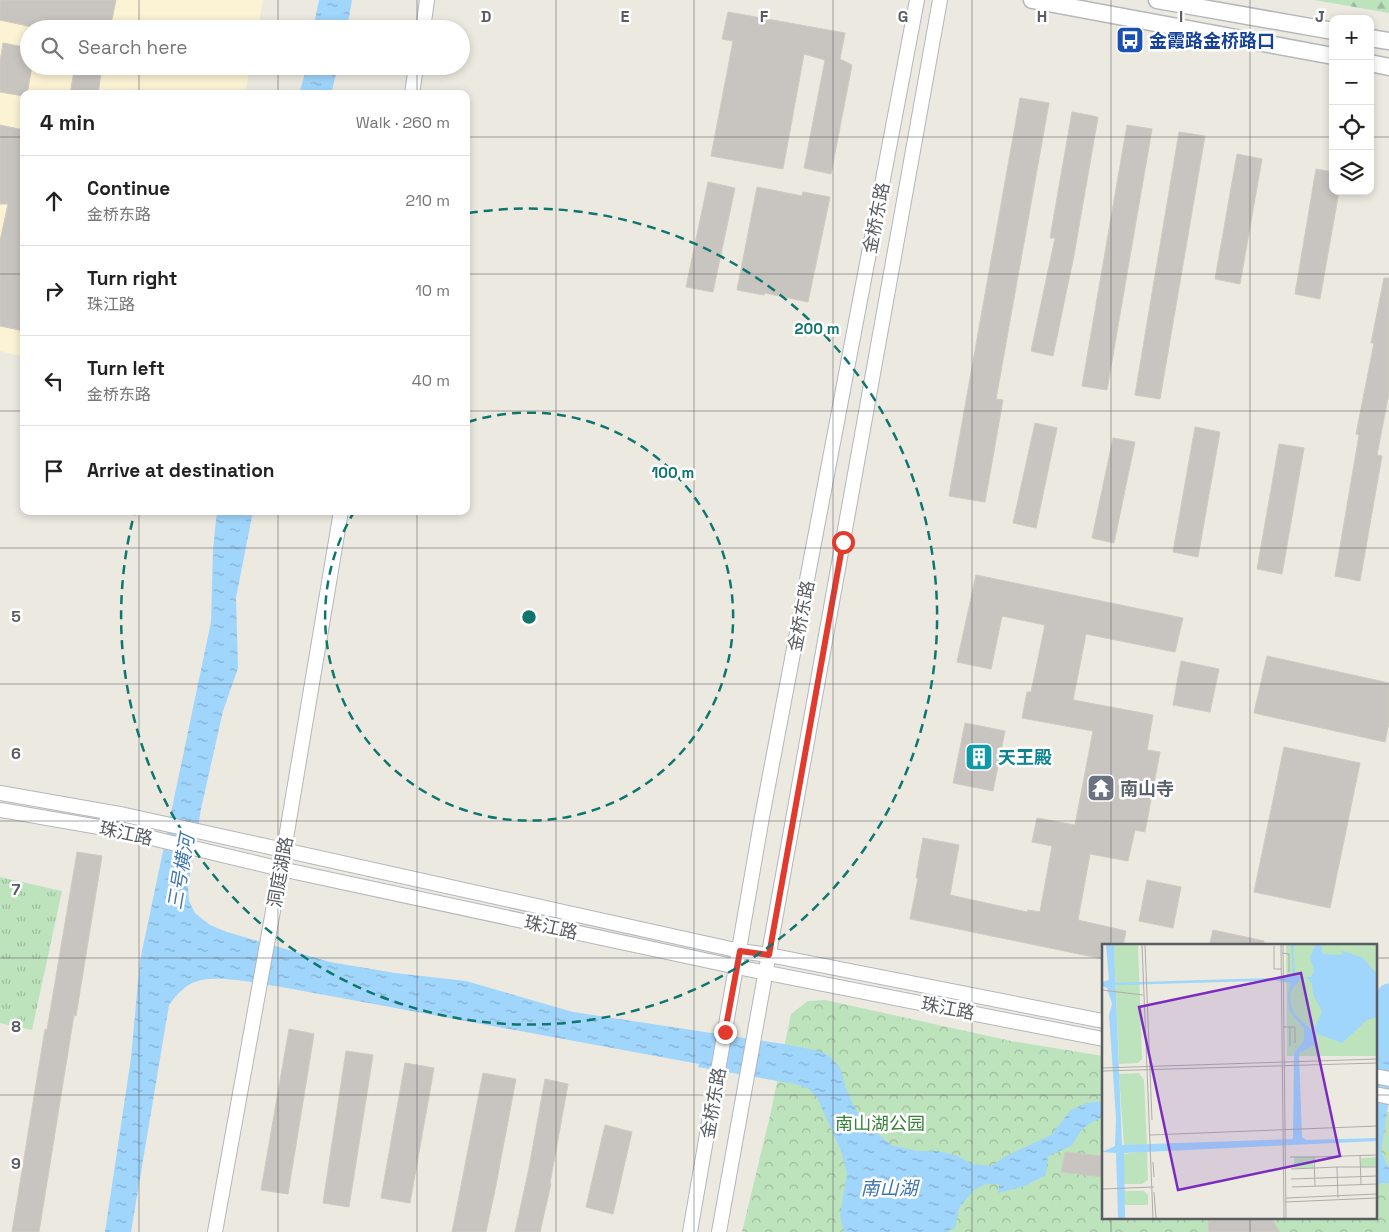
<!DOCTYPE html>
<html lang="en">
<head>
<meta charset="utf-8">
<style>
	:root { --surface:#fff; --page:#f2f2f2; --text:#222; --muted:#767676; --line:#e0e0e0 }
	body { margin:0; font-family:"Space Grotesk","Noto Sans SC",sans-serif; background:var(--page); color:var(--text) }
	.controls { position:absolute; right:15px; top:15px; display:grid; overflow:hidden; border-radius:10px; box-shadow:0 2px 8px #0003 }
	.controls button { width:45px; height:45px; display:grid; place-items:center; padding:0; border:0; border-bottom:1px solid var(--line); background:var(--surface); color:var(--text); font:25px sans-serif }
	.stop { position:absolute; width:15px; height:15px; margin:-11px; border:4px solid #e33a2e; border-radius:50%; background:#fff }
	.stop.end { background:#e33a2e; border-color:#fff; box-shadow:0 1px 5px #0008 }
	.list { margin:0; padding:0; list-style:none }
	h2 { display:flex; justify-content:space-between; align-items:center; height:65px; margin:0; padding:0 20px; font-size:21px }
	h2 small { font-size:16px; font-weight:400; color:var(--muted) }
	.list li { display:grid; grid-template-columns:32px 1fr auto; gap:15px; align-items:center; box-sizing:border-box; height:90px; padding:0 20px; border-top:1px solid var(--line) }
	.list b { display:block; font-size:19px; white-space:nowrap }
	.list p { margin:0; font-size:16px; white-space:nowrap; color:var(--muted) }
	.list em { font-size:16px; font-style:normal; color:var(--muted) }
	.icon { flex:none; width:28px; height:28px; fill:none; stroke:currentColor; stroke-width:2; stroke-linecap:round; stroke-linejoin:round }
	.map { position:relative; flex:none; width:1389px; height:1232px; overflow:hidden }
	.search { position:absolute; background:var(--surface); box-shadow:0 2px 8px #0003; left:20px; top:20px; width:450px; height:55px; display:flex; align-items:center; gap:12px; box-sizing:border-box; padding:0 18px; border-radius:28px; color:var(--muted); font-size:19px }
	.panel { position:absolute; background:var(--surface); box-shadow:0 2px 8px #0003; left:20px; top:90px; width:450px; height:425px; border-radius:10px }
	.map>svg:first-child { display:block }
	.commercial { fill:#fcf2d4 }
	.grass { fill:url(#grass-tufts) }
	.forest { fill:url(#forest-firs) }
	.park { fill:url(#park-crowns) }
	.water { fill:url(#water-ripples) }
	.lines { fill:none; stroke-linecap:round; stroke-linejoin:round }
	.river { stroke:#a0d5fc; stroke-width:25 }
	.building { fill:#c8c5c0; stroke:#d0cabf }
	.tertiary-casing { stroke:#b3b6bb; stroke-width:16 }
	.secondary-casing { stroke:#b4b7bd; stroke-width:19 }
	.tertiary { stroke:#fff; stroke-width:14 }
	.secondary { stroke:#fff; stroke-width:16 }
	.route { stroke:#e33a2e; stroke-width:6 }
	.grid { fill:none; stroke:#595d61; stroke-width:1; stroke-opacity:0.55 }
	.ring { fill:none; stroke:#0f766e; stroke-width:2.5; stroke-dasharray:9 6 }
	.labels { text-anchor:middle; dominant-baseline:central; stroke-width:5; stroke-linejoin:round; paint-order:stroke }
	.transit-label { font-size:18px; font-weight:bold; fill:#164399; stroke:#fff; text-anchor:start }
	.street-label { font-size:18px; fill:#595d61; stroke:#fff }
	.culture-label { font-size:18px; font-weight:bold; fill:#0d838f; stroke:#fff; text-anchor:start }
	.worship-label { font-size:18px; font-weight:bold; fill:#5b616d; stroke:#fff; text-anchor:start }
	.park-label { font-size:18px; fill:#378239; stroke:#fff }
	.water-label { font-size:19px; font-style:italic; fill:#3f76ad; stroke:#fff }
	.inset-river { fill:none; stroke:#a0d5fc; stroke-width:2.5 }
	.inset-road { fill:none; stroke:#adada9; stroke-width:1 }
	.view { fill:#7b2cbf; fill-opacity:0.15; stroke:#7b2cbf; stroke-width:2.5 }
	.inset-edge { fill:none; stroke:#595d61; stroke-width:2.5 }
	.grid-label { font-size:16px; text-anchor:middle; font-weight:bold; fill:#595d61; stroke:#fff; stroke-width:5; stroke-linejoin:round; paint-order:stroke }
	.centre { fill:#0f766e; stroke:#fff; stroke-width:2.5 }
	.ring-label { font-size:15px; text-anchor:middle; font-weight:bold; fill:#0f766e; stroke:#fff; stroke-width:5; stroke-linejoin:round; paint-order:stroke }
</style>
</head>
<body>
<div class="map">
<svg width="1389" height="1232" viewBox="0 0 1389 1232">
	<defs>
		<pattern id="grass-tufts" width="24" height="20" patternUnits="userSpaceOnUse" patternTransform="scale(1.25)"><rect width="24" height="20" fill="#bde3bd"/><path d="M3 7l-1-3M5 7V3M7 7l1-3M15 17l-1-3M17 17v-4M19 17l1-3" fill="none" stroke="#9dbb9d"/></pattern>
		<pattern id="forest-firs" width="22" height="20" patternUnits="userSpaceOnUse" patternTransform="scale(1.25)"><rect width="22" height="20" fill="#bde3bd"/><path d="M5 1l3.5 6h-7zM16 11l3.5 6h-7z" fill="#9dbb9d"/></pattern>
		<pattern id="park-crowns" width="20" height="18" patternUnits="userSpaceOnUse" patternTransform="scale(1.25)"><rect width="20" height="18" fill="#bde3bd"/><path d="M2 6a3 3 0 1 1 6 0M12 15a3 3 0 1 1 6 0" fill="none" stroke="#9dbb9d"/></pattern>
		<pattern id="water-ripples" width="26" height="14" patternUnits="userSpaceOnUse" patternTransform="scale(1.25)"><rect width="26" height="14" fill="#a0d5fc"/><path d="M2 4q2-2 4 0t4 0M15 11q2-2 4 0t4 0" fill="none" stroke="#85b0cf"/></pattern>
	</defs>
	<rect width="100%" height="100%" fill="#ece9e0"/>
	<path class="commercial" d="M0 0H263L258 29H29V66H250L245 94H24V357L0 351Z"/>
	<path class="grass" d="M0 877 62 891 32 1030 0 1023Z"/>
	<path class="forest" d="M1314 0H1389V13Z"/>
	<path class="park" d="M825 1000 1011 1041 1103 1056V1218H1375V1109L1389 1112V1232H742L770 1116 791 1014 808 1001Z"/>
	<path class="water" d="M319 0H352L347 29H313Z
		M307 66H338L331 94H299Z
		M217 511H253L236 598 238 668 223 711 201 809 188 887 189 901 195 913 210 925 227 932 330 962 395 973 466 981 573 1012 784 1044 819 1051 828 1055 840 1068 846 1089 856 1110 873 1130 891 1145 916 1151H938L955 1155 972 1164 991 1166 1006 1156 1051 1135 1071 1110 1087 1103 1103 1101V1117L1090 1123 1081 1131 1071 1146 1048 1156 1046 1175 1025 1186 998 1193 999 1184H986L974 1190 959 1208 955 1228 946 1232H844L840 1215 847 1173 841 1151 817 1097 809 1089 795 1084 698 1067 699 1064 276 986C257 983 215 975 198 981 186 984 176 995 169 1005L131 1232H105L131 1058 140 961 211 622 213 549Z
		M1375 1044 1389 1047V1100L1381 1151 1387 1165 1389 1166V1183H1382L1375 1187Z"/>
	<g class="lines">
		<path class="river" d="M1379 1045 1389 996"/>
	</g>
	<path class="building" d="M0 0H116L110 29H41L0 20Z
		M728 12 845 33 840 59 852 65 831 174 804 168 825 60 804 54 783 169 711 156 733 41 722 39Z
		M3 43 29 48V66H32L27 94H24V96L0 92V62Z
		M75 66H102L98 94H70Z
		M1020 98 1049 103 996 399 1003 400 985 502 949 496Z
		M1072 112 1098 117 1074 255 1053 356 1031 351 1055 238H1050Z
		M0 125 24 130V331L0 326V241L8 204H0Z
		M1127 125 1152 129 1107 390 1082 386Z
		M1179 132 1205 136 1160 399 1135 395Z
		M1237 154 1262 159 1240 284 1215 279Z
		M1316 169 1333 172V191H1339L1320 299 1295 294Z
		M708 182 735 188 713 292 686 287Z
		M757 187 802 196 803 192 830 197 808 302 765 293 764 295 737 290Z
		M1384 278H1389V393L1377 455 1382 456 1360 581 1335 576 1359 435 1356 434 1374 343H1371Z
		M1035 423 1057 428 1036 528 1013 523Z
		M1195 427 1220 432 1198 557 1173 552Z
		M1113 438 1135 442 1114 543 1092 538Z
		M1279 444 1304 448 1282 574 1257 569Z
		M976 575 1183 618 1175 652 1086 634 1073 700 1153 715 1147 750 1160 752 1145 832 1135 830 1128 861 1090 854 1078 920 1126 931 1123 946H1103V959L910 919 918 878H916L923 838 959 845 950 895 1027 912 1028 910 1040 912 1052 846 1032 842 1037 818 1075 825 1093 731 1022 718 1027 692H1031L1045 625 1002 616 991 669 957 662Z
		M1267 656 1389 683V722L1385 742 1254 713Z
		M1181 661 1219 669 1210 712 1173 705Z
		M965 723 1005 731 993 791 953 783Z
		M1284 747 1360 763 1330 908 1254 892Z
		M77 852 102 856 76 1016 74 1015 39 1232H12L45 1029 47 1030Z
		M1147 880 1181 887 1173 928 1139 921Z
		M1213 930 1264 941 1263 946H1209Z
		M289 1029 314 1034 288 1194 261 1190Z
		M346 1051 373 1055 349 1207 323 1203Z
		M405 1063 434 1068 410 1203 381 1198Z
		M483 1073 516 1079 495 1190 486 1232H452Z
		M545 1079 568 1084 550 1183 551 1184 540 1232H515L529 1168Z
		M605 1125 632 1132 613 1214 586 1207Z
		M1065 1152 1103 1156V1177L1061 1172Z
		M1220 1218H1271L1280 1232H1209L1208 1222Z"/>
	<g class="lines">
		<defs>
			<path id="tertiary" d="M423 29 427 0
				M412 94 416 66
				M0 793 125 815 740 951 769 955 1103 1021
				M0 810 122 831 281 869 737 967 1103 1039
				M1375 1076 1389 1079
				M1375 1094 1389 1097
				M215 1232 284 850 341 511
				M690 1232 762 817 917 0
				M719 1232 940 0"/>
			<path id="secondary" d="M1032 0 1333 56
				M1157 0 1333 31
				M1370 38 1389 41
				M1370 63 1389 67"/>
		</defs>
		<use href="#tertiary" class="tertiary-casing"/>
		<use href="#secondary" class="secondary-casing"/>
		<use href="#tertiary" class="tertiary"/>
		<use href="#secondary" class="secondary"/>
	</g>
	<g class="lines">
		<path class="route" d="M725 1032 740 951 769 955 843 542"/>
	</g>
	<path class="grid" d="M139 0V29M278 0V29M417 0V29M556 0V1232M694 0V1232M833 0V1232M972 0V1232M1111 0V946M1250 0V946M139 66V94M278 66V94M417 66V94M0 137H24M466 137H1333M1370 137H1389M0 274H24M466 274H1389M0 411H24M466 411H1389M139 511V1232M278 511V1232M417 511V1232M0 548H1389M0 684H1389M0 821H1389M0 958H1103M1375 958H1389M0 1095H1103M1375 1095H1389M1111 1218V1232M1250 1218V1232"/>
	<g class="ring">
		<path d="M468 422A204 204 0 1 1 354 512"/>
		<path d="M469 213A408 408 0 1 1 135 511"/>
	</g>
	<defs>
		<symbol id="bus-square" viewBox="-11 -11 22 22"><rect x="-9" y="-9" width="18" height="18" rx="4" fill="#1a4fb4" stroke="#fff"/><path d="M-5-6H5V4H4V6H2V4H-2V6H-4V4H-5ZM-3.5-4V0h7V-4ZM-3.5 1.2v1.5H-2V1.2ZM2 1.2v1.5H3.5V1.2Z" fill="#fff"/></symbol>
		<symbol id="building-square" viewBox="-11 -11 22 22"><rect x="-9" y="-9" width="18" height="18" rx="4" fill="#0f9aa8" stroke="#fff"/><path d="M-4-6H4V6H1V3H-1V6H-4ZM-2.5-4.3h1.7v1.8h-1.7ZM.8-4.3h1.7v1.8H.8ZM-2.5-1h1.7V.8h-1.7ZM.8-1h1.7V.8H.8Z" fill="#fff"/></symbol>
		<symbol id="temple-square" viewBox="-11 -11 22 22"><rect x="-9" y="-9" width="18" height="18" rx="4" fill="#6b7280" stroke="#fff"/><path d="M0-6L5-2H3V0L6.5 2.5H4V6H1.5V3h-3V6H-4V2.5H-6.5L-3 0V-2H-5Z" fill="#fff"/></symbol>
	</defs>
	<g fill-rule="evenodd">
		<use href="#bus-square" x="1114" y="24" width="32" height="32"/>
		<use href="#building-square" x="963" y="741" width="32" height="32"/>
		<use href="#temple-square" x="1085" y="772" width="32" height="32"/>
	</g>
	<g class="labels">
		<g class="transit-label">
			<text x="1149" y="40">金霞路金桥路口</text>
		</g>
		<g class="street-label">
			<text transform="translate(876 218) rotate(-79)">金桥东路</text>
			<text transform="translate(801 616) rotate(-79)">金桥东路</text>
			<text transform="translate(126 833) rotate(12)">珠江路</text>
			<text transform="translate(280 872) rotate(-80)">洞庭湖路</text>
			<text transform="translate(551 927) rotate(12)">珠江路</text>
			<text transform="translate(948 1008) rotate(11)">珠江路</text>
			<text transform="translate(713 1103) rotate(-80)">金桥东路</text>
		</g>
		<g class="culture-label">
			<text x="998" y="757">天王殿</text>
		</g>
		<g class="worship-label">
			<text x="1120" y="788">南山寺</text>
		</g>
		<g class="park-label">
			<text x="880" y="1123">南山湖公园</text>
		</g>
		<g class="water-label">
			<text transform="translate(181 872) rotate(-80)">三号横河</text>
			<text x="889" y="1188">南山湖</text>
		</g>
	</g>
	<g transform="translate(1102 944)">
		<rect width="275" height="275" fill="#ece9e0"/>
		<path d="M192 213H211V224H192ZM275 213V222L259 223V214Z" fill="#bde3bd"/>
		<path d="M12 1H36L40 115 36 119 17 120ZM37 129 42 136 45 202H22L17 130ZM45 207 46 236 40 240H21V210ZM22 247H42L46 251V261H22Z" fill="#bde3bd"/>
		<path d="M184 1H275V112H185Z" fill="#bde3bd"/>
		<path d="M4 1H12L20 201 191 195 192 109 202 97V85L187 66 186 50 189 39 175 37V33L191 31 189 1H193L191 4 193 31 200 33 188 48 189 61 193 71 215 91V100L197 109 200 193 204 196 275 194V197L22 209 23 274H16L14 209 0 208 13 202 14 174 7 71 10 60 5 44 0 42V38L7 36ZM213 1H219L221 10 239 11 241 7 261 14 275 30V73L265 76 240 99 216 90 212 85 220 68 211 50 210 39 203 33H209L212 27 208 14Z" fill="#a0d5fc"/>
		<path class="inset-river" d="M11 40 175 35"/>
		<path class="inset-road" d="M40 1 51 274M43 1 50 176M179 1 182 274M181 1 184 274M172 2V25H180M180 9 187 10V28M0 46 41 51M181 83H193V99M188 102V83M0 124 275 115M0 127 275 119M48 191 275 182M258 212 259 240M188 213H212M51 218 52 233M189 225 235 223M189 235 275 232M213 242 212 213 275 211M190 243 275 240M0 245 52 243M52 248 54 274M184 254 275 250M236 254 235 223H275M183 258 275 254"/>
		<path class="view" d="M199 29 238 212 76 246 37 63Z"/>
		<rect width="275" height="275" class="inset-edge"/>
	</g>
	<g class="grid-label">
		<text x="486" y="22">D</text>
		<text x="625" y="22">E</text>
		<text x="764" y="22">F</text>
		<text x="903" y="22">G</text>
		<text x="1042" y="22">H</text>
		<text x="1181" y="22">I</text>
		<text x="1320" y="22">J</text>
		<text x="16" y="622">5</text>
		<text x="16" y="759">6</text>
		<text x="16" y="895">7</text>
		<text x="16" y="1032">8</text>
		<text x="16" y="1169">9</text>
	</g>
	<circle cx="529" cy="617" r="8" class="centre"/>
	<g class="ring-label">
		<text x="817" y="334">200 m</text>
		<text x="673" y="478">100 m</text>
	</g>
</svg>
<div class="controls">
<button>+</button>
<button>−</button>
<button><svg class="icon" aria-label="locate" viewBox="0 0 24 24"><circle cx="12" cy="12" r="6"/><path d="M12 2v4M12 18v4M2 12h4M18 12h4"/></svg></button>
<button><svg class="icon" aria-label="layers" viewBox="0 0 24 24"><path d="M12 4l9 5-9 5-9-5zM3 14l9 5 9-5"/></svg></button>
</div>
<div class="stop" style="left:843px;top:542px"></div>
<div class="stop end" style="left:725px;top:1032px"></div>
<div class="search"><svg class="icon" aria-label="search" viewBox="0 0 24 24"><circle cx="10" cy="10" r="6"/><path d="M15 15l6 6"/></svg>Search here</div>
<section class="panel">
<h2>4 min<small>Walk · 260 m</small></h2>
<ul class="list">
<li><svg class="icon" aria-label="ahead" viewBox="0 0 24 24"><path d="M12 20V5M6 11l6-6 6 6"/></svg><div><b>Continue</b><p>金桥东路</p></div><em>210 m</em></li>
<li><svg class="icon" aria-label="right" viewBox="0 0 24 24"><path d="M7 20v-9h11M14 6l5 5-5 5"/></svg><div><b>Turn right</b><p>珠江路</p></div><em>10 m</em></li>
<li><svg class="icon" aria-label="left" viewBox="0 0 24 24"><path d="M17 20v-9H6M10 6l-5 5 5 5"/></svg><div><b>Turn left</b><p>金桥东路</p></div><em>40 m</em></li>
<li><svg class="icon" aria-label="arrive" viewBox="0 0 24 24"><path d="M6 21V4h12l-3 4 3 4H6"/></svg><div><b>Arrive at destination</b></div></li>
</ul>
</section>
</div>
</body>
</html>
